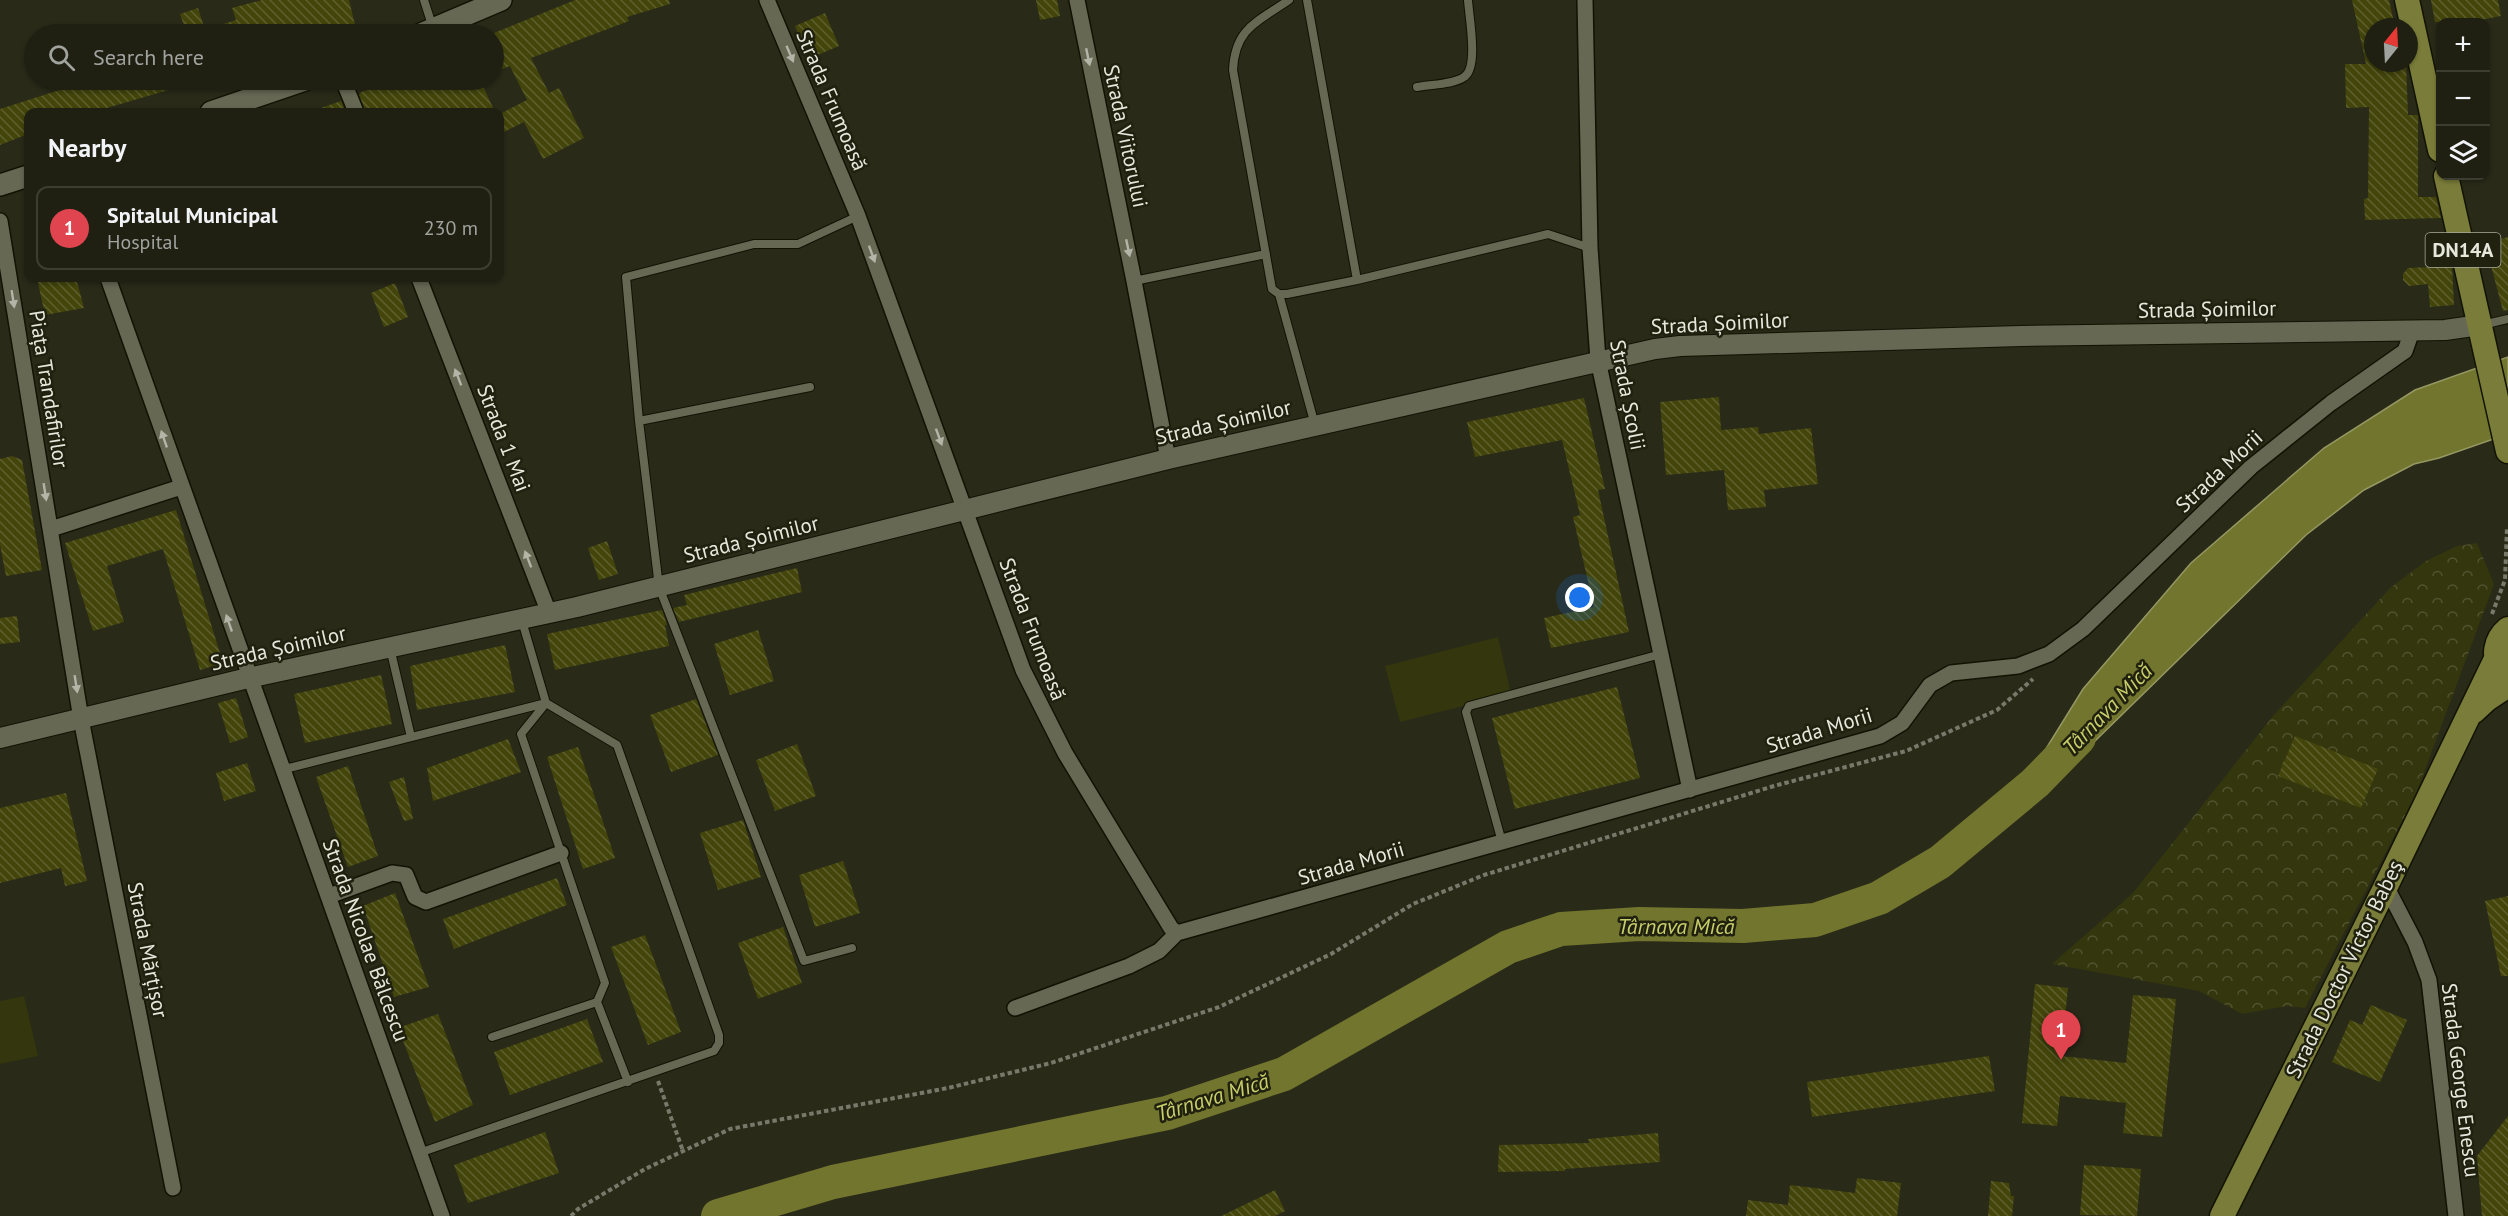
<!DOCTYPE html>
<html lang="en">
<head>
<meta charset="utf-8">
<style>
	:root { --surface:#1f2012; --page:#2c2d20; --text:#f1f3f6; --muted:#a1a39f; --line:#3c3e32; --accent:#ea580c }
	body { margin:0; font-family:"PT Sans",sans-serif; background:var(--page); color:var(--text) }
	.controls { position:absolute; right:18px; top:18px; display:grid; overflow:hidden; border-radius:12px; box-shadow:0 2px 4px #0004 }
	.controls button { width:54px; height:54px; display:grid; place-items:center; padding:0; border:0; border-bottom:2px solid var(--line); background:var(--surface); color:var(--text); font:30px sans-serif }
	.compass { position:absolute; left:2364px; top:18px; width:54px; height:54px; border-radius:50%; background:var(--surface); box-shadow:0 2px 4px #0004; rotate:18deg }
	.you { position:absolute; left:1580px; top:598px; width:21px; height:21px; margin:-15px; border:4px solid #fff; border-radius:50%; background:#1a73e8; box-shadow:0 0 0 9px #1a73e833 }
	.badge { display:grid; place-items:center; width:39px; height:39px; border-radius:50%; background:var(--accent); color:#fff; font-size:20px; font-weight:700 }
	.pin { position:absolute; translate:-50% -50px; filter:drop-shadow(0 2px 3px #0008) }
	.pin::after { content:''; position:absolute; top:32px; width:21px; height:18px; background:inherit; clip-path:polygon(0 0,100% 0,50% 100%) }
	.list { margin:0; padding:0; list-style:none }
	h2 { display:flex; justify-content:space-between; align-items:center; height:78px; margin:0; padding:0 24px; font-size:26px }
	h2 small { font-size:20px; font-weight:400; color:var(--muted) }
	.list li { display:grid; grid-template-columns:39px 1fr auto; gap:18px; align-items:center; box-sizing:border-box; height:84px; margin:0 12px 12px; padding:0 12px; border:2px solid var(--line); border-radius:12px }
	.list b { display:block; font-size:22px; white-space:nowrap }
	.list p { margin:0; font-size:20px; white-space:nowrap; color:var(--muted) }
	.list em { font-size:20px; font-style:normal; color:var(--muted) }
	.icon { flex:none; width:33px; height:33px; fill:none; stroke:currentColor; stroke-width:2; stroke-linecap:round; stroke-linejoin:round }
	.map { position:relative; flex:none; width:2508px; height:1216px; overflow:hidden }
	.search { position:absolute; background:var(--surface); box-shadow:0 2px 4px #0004; left:24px; top:24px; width:480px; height:66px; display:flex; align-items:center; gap:15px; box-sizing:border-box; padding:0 21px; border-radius:33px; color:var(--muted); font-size:22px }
	.panel { position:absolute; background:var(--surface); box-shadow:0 2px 4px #0004; left:24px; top:108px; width:480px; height:174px; border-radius:12px }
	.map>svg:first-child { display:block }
	.park { fill:url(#park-crowns) }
	.pitch { fill:#34360d }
	.water { fill:#72752d; stroke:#959862; stroke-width:1.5 }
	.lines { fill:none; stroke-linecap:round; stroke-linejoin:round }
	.river { stroke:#72752d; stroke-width:34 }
	.building { fill:url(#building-back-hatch) }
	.service-casing { stroke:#121303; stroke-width:10 }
	.minor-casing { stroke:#121303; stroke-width:18 }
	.tertiary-casing { stroke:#121303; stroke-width:22 }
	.secondary-casing { stroke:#121303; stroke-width:24 }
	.primary-casing { stroke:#121303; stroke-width:27 }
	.path { stroke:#78796a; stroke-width:4; stroke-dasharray:4.5 3; stroke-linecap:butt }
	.service { stroke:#666854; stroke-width:8 }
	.minor { stroke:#666854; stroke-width:15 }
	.tertiary { stroke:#666854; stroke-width:20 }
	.secondary { stroke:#666854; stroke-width:21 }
	.primary { stroke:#7a7d39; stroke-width:24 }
	.oneway { fill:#b3b5a6 }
	.labels { text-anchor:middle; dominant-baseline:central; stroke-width:5; stroke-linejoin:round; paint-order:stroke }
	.shield { fill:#20210f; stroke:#abac9e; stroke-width:1.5 }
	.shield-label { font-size:20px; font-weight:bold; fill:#e6e8dc }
	.street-label { font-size:21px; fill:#e6e8dc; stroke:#20210f }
	.water-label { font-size:22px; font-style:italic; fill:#c8ce69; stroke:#20210f }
</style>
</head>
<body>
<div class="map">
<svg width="2508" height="1216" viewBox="0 0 2508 1216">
	<defs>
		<pattern id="park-crowns" width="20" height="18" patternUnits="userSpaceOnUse" patternTransform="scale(1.5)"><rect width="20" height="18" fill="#34360d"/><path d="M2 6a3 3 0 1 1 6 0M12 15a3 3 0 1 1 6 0" fill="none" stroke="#515330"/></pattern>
		<pattern id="building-back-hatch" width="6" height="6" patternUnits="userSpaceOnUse" patternTransform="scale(1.5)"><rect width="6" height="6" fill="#43450b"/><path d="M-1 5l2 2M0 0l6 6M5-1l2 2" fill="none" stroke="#5e602e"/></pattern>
	</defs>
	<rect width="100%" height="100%" fill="#292a18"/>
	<path class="park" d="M2477 543 2494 584 2416 794 2305 1008 2287 1006 2242 1014 2199 991 2052 964 2133 893 2273 716 2390 588 2426 561 2457 546Z"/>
	<path class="pitch" d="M1498 637 1511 694 1400 722 1385 666Z
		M24 996 38 1056 0 1064V1001Z"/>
	<path class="water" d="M2508 357V434L2439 458 2414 464 2364 490 2306 535 2054 781 2039 760 2083 689 2191 563 2324 448 2415 390Z"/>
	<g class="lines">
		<path class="river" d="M718 1216 833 1182 1167 1113 1284 1074 1508 947 1561 929 1639 924 1743 926 1815 920 1879 898 1940 862 2035 783 2079 738"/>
	</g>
	<path class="building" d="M262 0H349L355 25 330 34H187L180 14 198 8 205 30 236 20 232 8Z
		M575 0H669L670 4 627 17 629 21 531 58 549 93 559 88 584 138 543 159 524 122 500 134V114L527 100 510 66 494 72V33Z
		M1036 0H1057L1060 16 1040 20Z
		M2352 0H2389L2395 27H2373V63H2406L2408 115H2418V197H2436L2441 218 2365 220 2364 199 2368 198 2369 107 2346 108 2345 64H2366Z
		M2431 0H2498L2501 16 2470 22H2435Z
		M825 13 839 46 808 59 795 26Z
		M91 80H189V84L93 112H28V134L0 145V109Z
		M399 80H480L495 112H366L359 95 361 92Z
		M341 101 346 112H315V110Z
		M2508 237V310L2503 311 2485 243Z
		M2452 266 2454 305 2430 307 2428 284 2409 286 2403 280V274L2408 268Z
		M37 278H76L84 308 45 315Z
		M395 283 408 317 384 327 371 293Z
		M1719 397 1721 430 1758 427 1759 434 1811 428 1818 484 1764 490 1766 507 1728 510 1724 470 1666 475 1660 402Z
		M1584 398 1605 489 1598 490 1629 632 1551 648 1544 618 1594 607 1573 517 1580 515 1562 440 1475 457 1467 422Z
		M12 456 22 460 42 570 6 576 0 545V459Z
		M176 510 223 663 200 670 163 549 107 566 124 622 93 631 65 543Z
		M607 541 618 574 599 580 588 548Z
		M797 568 802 592 679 622 673 608 687 605 684 595Z
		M662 610 667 625H665L669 646 555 670 547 634Z
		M17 616 20 642 0 644V618Z
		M758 630 774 681 730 695 714 644Z
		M505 645 515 692 417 710 410 666Z
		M381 675 392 724 305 743 294 694Z
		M1617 687 1640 778 1515 809 1492 718Z
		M236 698 248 737 230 743 218 703Z
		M696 699 718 755 671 772 650 715Z
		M2295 736 2378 769 2361 808 2278 776Z
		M508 739 521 772 433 801 427 768Z
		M797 744 816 796 775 811 756 760Z
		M578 747 615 858 583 869 547 757Z
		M247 763 256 791 224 801 216 773Z
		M348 766 378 856 348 867 316 777Z
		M404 777 413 819 404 821 389 782Z
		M66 793 87 881 65 886 61 868 0 883V808Z
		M743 820 761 877 718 890 700 833Z
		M843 861 860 913 815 927 799 875Z
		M557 878 567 905 454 949 443 919Z
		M395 893 429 987 394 997 363 906Z
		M2508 896V976H2501L2485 901Z
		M783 927 802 983 758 999 738 943Z
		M645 935 681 1032 648 1045 611 947Z
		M2035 984 2068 988 2061 1056 2126 1063 2133 995 2176 999 2162 1137 2123 1133 2126 1103 2060 1096 2057 1126 2022 1123Z
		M2371 1005 2407 1020 2380 1082 2332 1062 2350 1020 2362 1025Z
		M438 1014 473 1105 435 1122 398 1028Z
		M587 1019 603 1062 510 1095 494 1052Z
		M1989 1056 1995 1091 1812 1117 1807 1082Z
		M2508 1116V1216H2482L2477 1156Z
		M545 1132 559 1173 468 1203 454 1165Z
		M1658 1133 1660 1162 1565 1169V1171L1498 1172 1499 1145 1589 1143 1588 1139Z
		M2084 1165 2141 1169 2137 1216 2080 1215Z
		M1857 1178 1901 1183 1897 1216H1746L1748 1200 1788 1205 1790 1185 1855 1193Z
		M1991 1181 2009 1183 2011 1196H2014L2012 1216H1988Z
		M1275 1190 1285 1211 1275 1216H1221Z"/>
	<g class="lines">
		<defs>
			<path id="service" d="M424 0 433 28
				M1289 0C1257 22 1235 28 1233 70L1272 289 1279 294H1287L1357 280 1548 234 1590 248
				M1307 0 1357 280
				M1417 87C1431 84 1452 85 1464 77 1479 68 1469 17 1468 0
				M1134 281 1266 254
				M1279 294 1315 425
				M2482 325 2508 319
				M639 421 810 387
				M390 648 411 737
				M281 770 546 703
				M1502 842 1466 712 1469 706 1661 654
				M852 948 804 961 659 587 639 421 626 277 754 244H798L858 216
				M597 1002 628 1082
				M492 1037 597 1002 605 983 521 734 546 703
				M419 1153 714 1051 719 1043V1035L617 745 546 703 522 621"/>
			<path id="minor" d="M767 0 858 216 1023 670 1065 753 1171 928 1177 933
				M1077 0 1134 281 1168 459
				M1585 0 1590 248 1598 360 1690 790
				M343 80 356 112
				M0 221 81 719 173 1188
				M108 278C217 591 330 903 442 1216
				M419 278 549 613
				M51 529 181 487
				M2386 886 2415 942 2429 980 2456 1216
				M329 896 392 873 406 875 415 897 426 902 561 853
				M1177 933 1880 736 1902 723 1930 685 1951 673 2018 666 2049 654 2083 629 2251 467 2331 403 2405 351 2412 331
				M1015 1008 1129 966 1159 951 1177 933"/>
			<path id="tertiary" d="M0 738 248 678 577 607 1168 459 1655 349 1680 346 2021 336 2445 330 2480 325"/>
			<path id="secondary" d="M421 34 501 0
				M211 112 305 80
				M0 185 28 176"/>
			<path id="primary" d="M2407 0 2440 150
				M2446 176 2508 451
				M2502 671C2492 657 2495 640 2508 629
				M2474 711 2487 699 2508 685
				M2222 1216 2386 886 2496 659"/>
		</defs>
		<use href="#service" class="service-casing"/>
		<use href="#minor" class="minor-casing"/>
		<use href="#tertiary" class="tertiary-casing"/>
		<use href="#secondary" class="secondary-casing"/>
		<use href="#primary" class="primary-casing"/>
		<path class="path" d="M2492 614 2505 580 2507 527
			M658 1081 683 1151
			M571 1216 578 1209 645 1169 730 1129 948 1088 1051 1063 1219 1007 1331 954 1413 904 1484 875 1774 786 1906 751 1997 710 2033 679"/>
		<use href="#service" class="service"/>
		<use href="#minor" class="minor"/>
		<use href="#tertiary" class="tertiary"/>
		<use href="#secondary" class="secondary"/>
		<use href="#primary" class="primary"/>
	</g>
	<defs><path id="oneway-solid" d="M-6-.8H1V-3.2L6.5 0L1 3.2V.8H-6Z" transform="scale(1.5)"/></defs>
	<g class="oneway">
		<use href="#oneway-solid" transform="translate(790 54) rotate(67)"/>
		<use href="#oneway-solid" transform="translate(1088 57) rotate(78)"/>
		<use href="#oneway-solid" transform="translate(1128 248) rotate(78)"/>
		<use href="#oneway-solid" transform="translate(872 254) rotate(70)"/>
		<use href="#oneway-solid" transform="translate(13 299) rotate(81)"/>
		<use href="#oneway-solid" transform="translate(458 377) rotate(-111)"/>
		<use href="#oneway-solid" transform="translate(939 437) rotate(70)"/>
		<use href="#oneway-solid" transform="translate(164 439) rotate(-109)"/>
		<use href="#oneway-solid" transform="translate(45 492) rotate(81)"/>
		<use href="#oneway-solid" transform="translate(528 559) rotate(-111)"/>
		<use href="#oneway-solid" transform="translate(229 623) rotate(-109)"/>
		<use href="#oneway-solid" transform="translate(76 684) rotate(81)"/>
	</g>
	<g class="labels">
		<rect class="shield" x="2425.5" y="233" width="75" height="34" rx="4.5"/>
		<g class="shield-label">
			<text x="2463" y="250">DN14A</text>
		</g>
		<g class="street-label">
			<text transform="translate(832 100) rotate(67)">Strada Frumoasă</text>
			<text transform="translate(1126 136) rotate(78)">Strada Viitorului</text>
			<text transform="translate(2207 309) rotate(-1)">Strada Șoimilor</text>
			<text transform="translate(1720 323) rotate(-3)">Strada Șoimilor</text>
			<text transform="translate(49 389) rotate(81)">Piața Trandafirilor</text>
			<text transform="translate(1628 395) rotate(79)">Strada Școlii</text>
			<text transform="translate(1223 422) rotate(-13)">Strada Șoimilor</text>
			<text transform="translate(504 438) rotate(69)">Strada 1 Mai</text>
			<text transform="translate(2219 471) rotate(-43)">Strada Morii</text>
			<text transform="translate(751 539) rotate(-14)">Strada Șoimilor</text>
			<text transform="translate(1033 629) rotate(69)">Strada Frumoasă</text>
			<text transform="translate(278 648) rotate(-13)">Strada Șoimilor</text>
			<text transform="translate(1819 730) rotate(-17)">Strada Morii</text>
			<text transform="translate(1351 863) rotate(-16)">Strada Morii</text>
			<text transform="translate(366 940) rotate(70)">Strada Nicolae Bălcescu</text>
			<text transform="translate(148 950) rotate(79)">Strada Mărțișor</text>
			<text transform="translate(2344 969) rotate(-64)">Strada Doctor Victor Babeş</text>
			<text transform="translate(2461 1080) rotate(83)">Strada George Enescu</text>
		</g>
		<g class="water-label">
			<text transform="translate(2107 709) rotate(-46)">Târnava Mică</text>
			<text x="1676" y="926">Târnava Mică</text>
			<text transform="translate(1212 1097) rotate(-17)">Târnava Mică</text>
		</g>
	</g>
</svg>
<div class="controls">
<button>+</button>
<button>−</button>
<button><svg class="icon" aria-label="layers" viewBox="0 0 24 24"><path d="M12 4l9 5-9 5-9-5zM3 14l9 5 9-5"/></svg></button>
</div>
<svg class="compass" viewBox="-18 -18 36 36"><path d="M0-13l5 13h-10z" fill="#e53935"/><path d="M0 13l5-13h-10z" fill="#a1a39f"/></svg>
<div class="you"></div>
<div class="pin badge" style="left:2061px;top:1060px;background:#e0444e">1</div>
<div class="search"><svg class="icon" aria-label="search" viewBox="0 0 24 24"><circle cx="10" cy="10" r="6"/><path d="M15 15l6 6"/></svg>Search here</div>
<section class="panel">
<h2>Nearby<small></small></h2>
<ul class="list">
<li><span class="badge" style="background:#e0444e">1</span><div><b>Spitalul Municipal</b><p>Hospital</p></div><em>230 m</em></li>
</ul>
</section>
</div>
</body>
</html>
